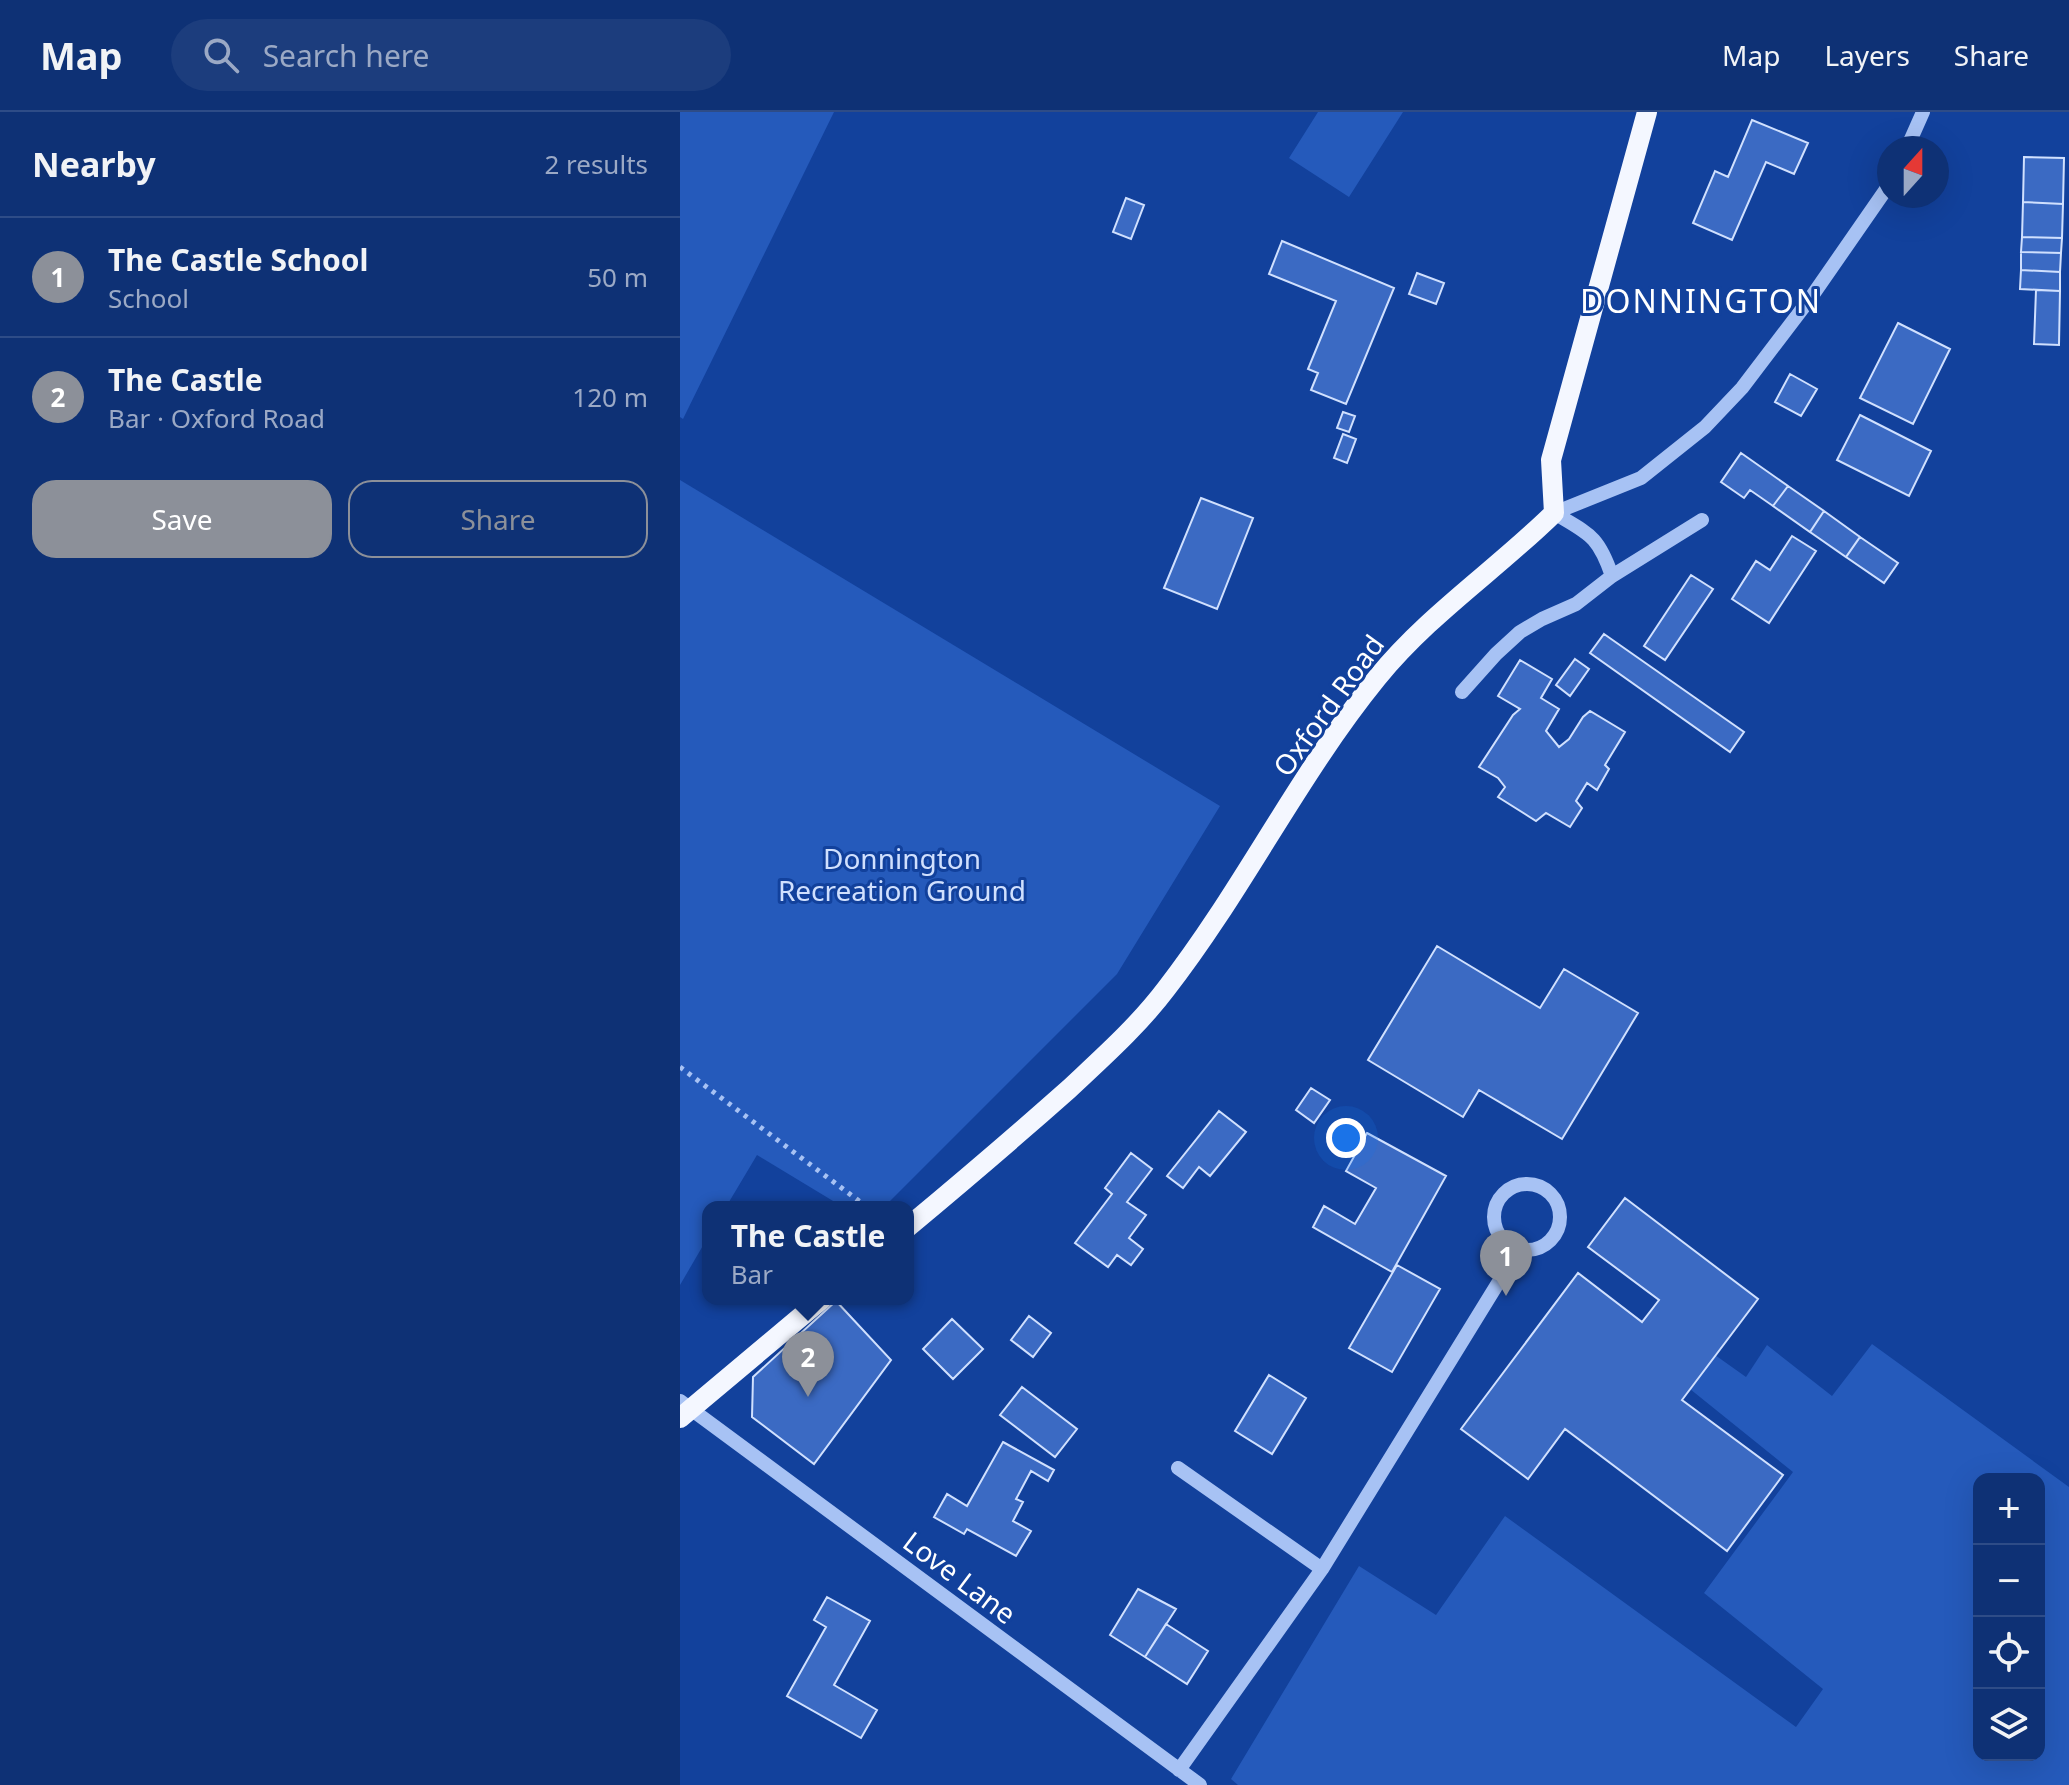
<!DOCTYPE html>
<html lang="en">
<head>
<meta charset="utf-8">
<style>
	:root { --surface:#0e3175; --page:#1c3d7d; --text:#f1f3f6; --muted:#9ba9c5; --line:#2e4c87; --accent:#8c9099 }
	body { margin:0; font-family:"Noto Sans",sans-serif; background:var(--page); color:var(--text) }
	.controls { position:absolute; right:24px; bottom:24px; display:grid; overflow:hidden; border-radius:16px; box-shadow:0 8px 32px #0002 }
	.controls button { width:72px; height:72px; display:grid; place-items:center; padding:0; border:0; border-bottom:2px solid var(--line); background:var(--surface); color:var(--text); font:40px sans-serif }
	.compass { position:absolute; left:1197px; top:24px; width:72px; height:72px; border-radius:50%; background:var(--surface); box-shadow:0 8px 32px #0002; rotate:21deg }
	.you { position:absolute; left:666px; top:1026px; width:28px; height:28px; margin:-20px; border:6px solid #fff; border-radius:50%; background:#1a73e8; box-shadow:0 0 0 12px #1a73e833 }
	.badge { display:grid; place-items:center; width:52px; height:52px; border-radius:50%; background:var(--accent); color:#fff; font-size:26px; font-weight:700 }
	.pin { position:absolute; translate:-50% -66px; filter:drop-shadow(0 2px 4px #0008) }
	.pin::after { content:''; position:absolute; top:42px; width:28px; height:24px; background:inherit; clip-path:polygon(0 0,100% 0,50% 100%) }
	.popup { position:absolute; left:22px; top:1089px; width:212px; height:104px; box-sizing:border-box; display:grid; place-content:center; border-radius:16px; background:var(--surface); filter:drop-shadow(0 2px 6px #0005); font-size:26px; white-space:nowrap; color:var(--muted) }
	.popup b { font-size:30px; color:var(--text) }
	.popup::after { content:''; position:absolute; left:50%; top:100%; margin-left:-16px; border:16px solid transparent; border-top-color:var(--surface) }
	.list { margin:0; padding:0; list-style:none }
	h2 { display:flex; justify-content:space-between; align-items:center; height:104px; margin:0; padding:0 32px; font-size:34px }
	h2 small { font-size:26px; font-weight:400; color:var(--muted) }
	.list li { display:grid; grid-template-columns:52px 1fr auto; gap:24px; align-items:center; box-sizing:border-box; height:120px; padding:0 32px; border-top:2px solid var(--line) }
	.list b { display:block; font-size:30px; white-space:nowrap }
	.list p { margin:0; font-size:26px; white-space:nowrap; color:var(--muted) }
	.list em { font-size:26px; font-style:normal; color:var(--muted) }
	.actions { display:flex; gap:16px; padding:24px 32px }
	.actions a { flex:1; padding:18px 0; border:2px solid var(--accent); border-radius:24px; text-align:center; font-size:28px; color:var(--accent) }
	.actions .main { background:var(--accent); color:#fff }
	.icon { flex:none; width:44px; height:44px; fill:none; stroke:currentColor; stroke-width:2; stroke-linecap:round; stroke-linejoin:round }
	.map { position:relative; flex:none; width:1389px; height:1673px; overflow:hidden }
	header { display:flex; align-items:center; gap:48px; box-sizing:border-box; height:112px; padding:0 40px; background:var(--surface); border-bottom:2px solid var(--line) }
	header strong { font-size:38px }
	nav { display:flex; gap:44px; margin-inline-start:auto; font-size:28px }
	.search { width:560px; height:72px; background:var(--page); display:flex; align-items:center; gap:20px; box-sizing:border-box; padding:0 28px; border-radius:44px; color:var(--muted); font-size:30px }
	main { display:flex }
	aside { flex:1; background:var(--surface) }
	.map>svg:first-child { display:block }
	.green { fill:#255abb; fill-rule:evenodd }
	.building { fill:#3b6ac3; stroke:#d0e0fe; stroke-width:2 }
	.lines { fill:none; stroke-linecap:round; stroke-linejoin:round }
	.path { stroke:#a7c2f4; stroke-width:5; stroke-dasharray:4 6; stroke-linecap:butt }
	.minor { stroke:#a7c2f4; stroke-width:14 }
	.major { stroke:#f4f7ff; stroke-width:20 }
	.labels { text-anchor:middle; dominant-baseline:central; stroke-width:6; stroke-linejoin:round; paint-order:stroke }
	.street-label { font-size:28px; fill:#fff; stroke:#12419c }
	.park-label { font-size:28px; fill:#d0e0fe; stroke:#12419c }
	.quarter-label { font-size:32px; letter-spacing:2px; fill:#fff; stroke:#12419c }
</style>
</head>
<body>
<header>
<strong>Map</strong>
<div class="search"><svg class="icon" aria-label="search" viewBox="0 0 24 24"><circle cx="10" cy="10" r="6"/><path d="M15 15l6 6"/></svg>Search here</div>
<nav><a>Map</a><a>Layers</a><a>Share</a></nav>
</header>
<main>
<aside>
<h2>Nearby<small>2 results</small></h2>
<ul class="list">
<li><span class="badge">1</span><div><b>The Castle School</b><p>School</p></div><em>50 m</em></li>
<li><span class="badge">2</span><div><b>The Castle</b><p>Bar · Oxford Road</p></div><em>120 m</em></li>
</ul>
<div class="actions"><a class="main">Save</a><a>Share</a></div>
</aside>
<div class="map">
<svg width="1389" height="1673" viewBox="0 0 1389 1673">
	<rect width="100%" height="100%" fill="#12419c"/>
	<path class="green" d="M0 0H154L3 307 0 305Z
		M638 0H723L669 85 609 46Z
		M0 368 540 694 437 862 204 1095H163L77 1043 46 1095H28V1125L0 1173Z
		M1192 1232 1389 1375V1673H558L551 1667 679 1454 756 1503 825 1404 1116 1615 1143 1577 1024 1481 1113 1360 1010 1277 1035 1243 1066 1265 1087 1233 1152 1284ZM1299 1367H1359V1643H1299Z"/>
	<path class="building" d="M1072 8 1128 31 1114 62 1086 50 1052 128 1013 111 1035 59 1048 65Z
		M1344 45 1384 46 1383 92 1343 90Z
		M446 86 464 93 451 127 433 120Z
		M1343 90 1383 92 1382 126 1342 125Z
		M1342 125 1382 126 1381 141 1341 140Z
		M602 129 714 176 666 292 631 278 638 261 628 257 656 189 589 162Z
		M1341 140 1381 141 1380 160 1341 158Z
		M1341 158 1380 160V179L1340 177Z
		M737 161 764 171 756 192 729 182Z
		M1356 178 1380 179 1379 233 1354 232Z
		M1218 211 1270 237 1233 312 1180 286Z
		M1110 262 1137 277 1121 304 1095 290Z
		M663 300 675 304 669 320 657 316Z
		M1180 303 1251 339 1229 384 1157 348Z
		M663 322 676 327 667 351 654 346Z
		M1061 341 1108 374 1093 394 1070 378 1064 386 1041 370Z
		M1108 374 1144 399 1130 420 1093 394Z
		M521 386 573 406 537 497 484 476Z
		M1144 399 1180 425 1166 445 1130 420Z
		M1112 424 1136 439 1089 511 1052 487 1076 449 1090 458Z
		M1180 425 1218 451 1204 471 1166 445Z
		M1011 463 1033 477 985 548 964 534Z
		M924 522 1064 620 1050 640 910 541Z
		M895 547 909 557 890 584 876 573Z
		M840 548 872 567 861 586 879 597 866 619 879 635 889 627 903 605 910 599 945 620 925 653 929 657 917 678 907 671 896 689 902 696 890 715 866 701 856 709 818 685 825 675 818 666 799 655 833 603 840 597 818 584Z
		M757 834 860 896 884 857 958 901 882 1027 799 978 783 1005 688 948Z
		M631 976 650 988 634 1011 616 998Z
		M539 999 566 1020 530 1064 519 1055 503 1076 487 1064Z
		M687 1021 766 1064 712 1160 633 1115 644 1094 675 1112 696 1076 666 1059Z
		M451 1041 472 1057 447 1090 466 1103 449 1126 463 1137 451 1153 437 1143 428 1155 395 1131 432 1082 425 1076Z
		M945 1086 1078 1187 1002 1288 1103 1363 1047 1439 885 1317 848 1367 781 1317 898 1161 962 1210 979 1188 908 1135Z
		M717 1153 760 1177 712 1260 669 1236Z
		M156 1189 211 1248 134 1352 72 1305 73 1265Z
		M349 1204 371 1221 353 1245 331 1228Z
		M272 1207 303 1237 273 1267 243 1237Z
		M589 1263 626 1286 592 1342 555 1319Z
		M342 1275 397 1317 375 1345 320 1303Z
		M323 1330 374 1358 368 1369 351 1359 336 1387 343 1390 333 1409 351 1419 336 1444 287 1417 284 1422 254 1405 267 1382 287 1394Z
		M458 1477 496 1497 465 1545 430 1523Z
		M147 1485 190 1509 154 1573 197 1598 181 1626 107 1584 146 1515 134 1508Z
		M486 1512 528 1539 507 1572 465 1545Z"/>
	<g class="lines">
		<path class="path" d="M0 955 187 1095"/>
		<path class="minor" d="M1227 36 1243 0
			M874 401 961 366 1025 315 1062 276 1132 184 1209 73
			M874 401C909 422 918 423 932 464
			M782 580 816 542 840 520 862 507 896 492 932 464 1022 408
			M814 1105a33 33 0 1 1 66 0a33 33 0 1 1-66 0Z
			M0 1289 520 1673
			M498 1356 642 1457
			M499 1658 642 1457 839 1137"/>
		<path class="major" d="M228 1115C282 1070 336 1024 389 977 423 945 458 914 486 877 563 778 618 663 697 566 748 503 816 458 874 401L871 348 967 0
			M0 1306 142 1187"/>
	</g>
	<g class="labels">
		<g class="street-label">
			<text transform="translate(648 593) rotate(-54)">Oxford Road</text>
			<text transform="translate(280 1465) rotate(37)">Love Lane</text>
		</g>
		<g class="park-label">
			<text x="222" y="746">Donnington<tspan x="222" dy="32">Recreation Ground</tspan></text>
		</g>
		<g class="quarter-label">
			<text x="1021" y="188">DONNINGTON</text>
		</g>
	</g>
</svg>
<div class="controls">
<button>+</button>
<button>−</button>
<button><svg class="icon" aria-label="locate" viewBox="0 0 24 24"><circle cx="12" cy="12" r="6"/><path d="M12 2v4M12 18v4M2 12h4M18 12h4"/></svg></button>
<button><svg class="icon" aria-label="layers" viewBox="0 0 24 24"><path d="M12 4l9 5-9 5-9-5zM3 14l9 5 9-5"/></svg></button>
</div>
<svg class="compass" viewBox="-18 -18 36 36"><path d="M0-13l5 13h-10z" fill="#e53935"/><path d="M0 13l5-13h-10z" fill="#9ba9c5"/></svg>
<div class="you"></div>
<div class="pin badge" style="left:826px;top:1184px">1</div>
<div class="pin badge" style="left:128px;top:1285px">2</div>
<div class="popup"><b>The Castle</b>Bar</div>
</div>
</main>
</body>
</html>
